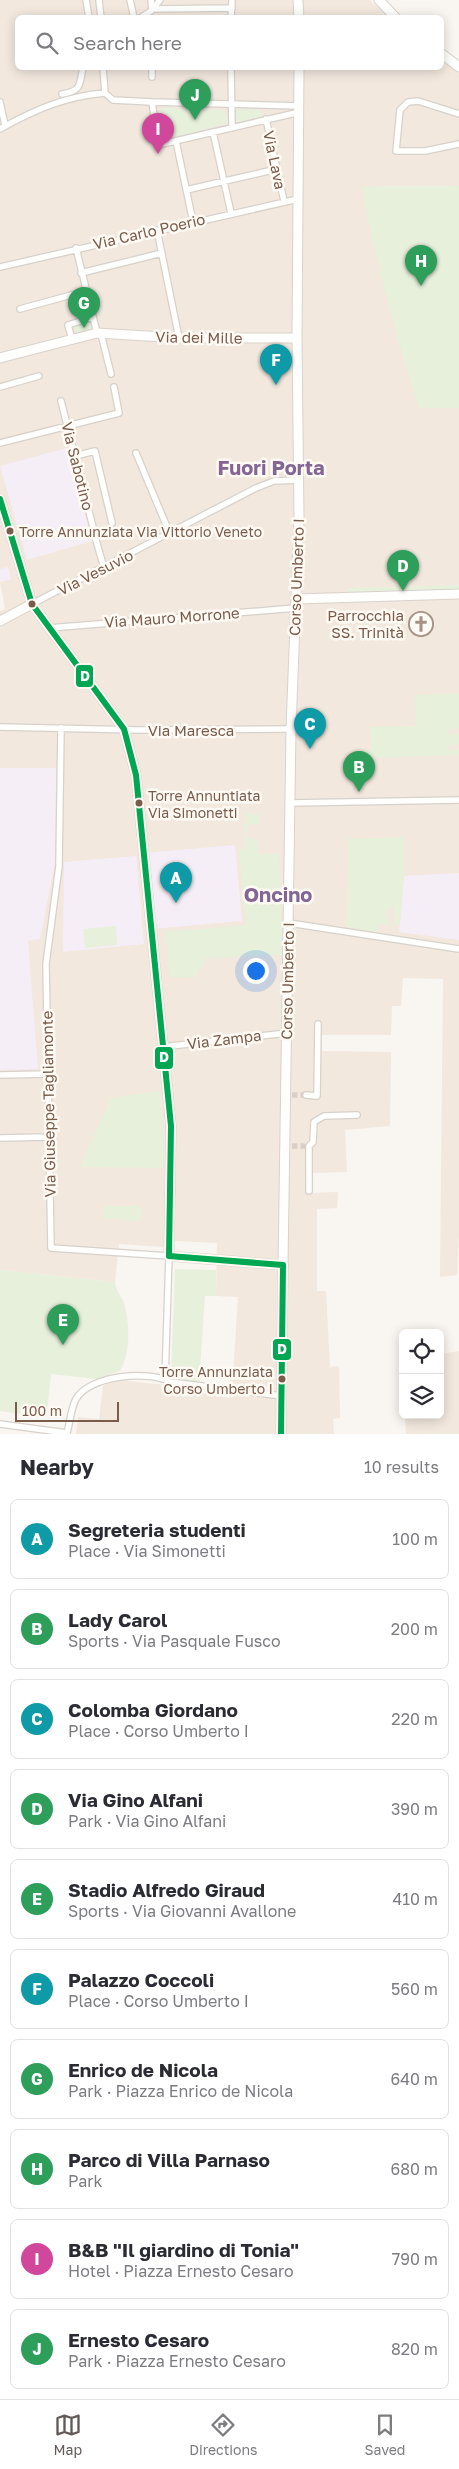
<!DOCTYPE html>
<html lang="en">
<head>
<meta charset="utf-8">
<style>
	:root { --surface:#fff; --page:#f2f2f3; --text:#2b2b33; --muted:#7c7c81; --line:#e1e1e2; --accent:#625958 }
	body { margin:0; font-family:"Golos Text",sans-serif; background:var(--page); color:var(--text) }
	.controls { position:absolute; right:15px; bottom:15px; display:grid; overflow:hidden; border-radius:8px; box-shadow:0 2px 12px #0003 }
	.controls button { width:45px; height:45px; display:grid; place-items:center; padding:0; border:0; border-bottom:1px solid var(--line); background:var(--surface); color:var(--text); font:25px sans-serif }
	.scale { position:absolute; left:15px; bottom:12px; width:104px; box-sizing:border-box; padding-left:5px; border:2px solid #7a5c4d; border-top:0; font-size:14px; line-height:18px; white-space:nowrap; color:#7a5c4d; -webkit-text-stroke:4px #fffaf3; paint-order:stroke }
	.you { position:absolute; left:255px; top:970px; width:18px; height:18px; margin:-12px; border:4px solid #fff; border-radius:50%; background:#1a73e8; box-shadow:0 0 0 8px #1a73e833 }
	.badge { display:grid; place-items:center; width:32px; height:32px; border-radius:50%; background:var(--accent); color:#fff; font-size:16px; font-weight:700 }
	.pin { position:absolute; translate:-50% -41px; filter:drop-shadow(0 1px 2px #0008) }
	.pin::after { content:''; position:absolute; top:26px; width:18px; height:15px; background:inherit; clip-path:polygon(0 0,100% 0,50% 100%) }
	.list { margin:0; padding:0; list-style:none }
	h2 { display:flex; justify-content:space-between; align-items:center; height:65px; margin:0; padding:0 20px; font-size:21px }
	h2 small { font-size:16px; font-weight:400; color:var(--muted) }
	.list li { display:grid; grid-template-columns:32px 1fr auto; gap:15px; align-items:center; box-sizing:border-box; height:80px; margin:0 10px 10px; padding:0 10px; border:1px solid var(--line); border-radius:8px }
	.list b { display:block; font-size:19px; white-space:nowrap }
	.list p { margin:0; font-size:16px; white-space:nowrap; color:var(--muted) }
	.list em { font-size:16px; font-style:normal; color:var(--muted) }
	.icon { flex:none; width:28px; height:28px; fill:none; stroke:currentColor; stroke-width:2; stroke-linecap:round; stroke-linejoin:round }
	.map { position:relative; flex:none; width:459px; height:1434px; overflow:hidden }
	.search { position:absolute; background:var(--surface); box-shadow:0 2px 12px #0003; left:15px; right:15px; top:15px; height:55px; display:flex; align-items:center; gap:12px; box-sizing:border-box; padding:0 18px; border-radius:8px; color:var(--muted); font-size:19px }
	.sheet { height:965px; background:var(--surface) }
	nav { display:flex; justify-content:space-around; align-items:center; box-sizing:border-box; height:70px; border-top:1px solid var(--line); background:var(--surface); font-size:14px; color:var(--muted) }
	nav a { display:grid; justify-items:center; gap:2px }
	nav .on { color:var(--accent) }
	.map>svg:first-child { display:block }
	.residential { fill:#f2e8de }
	.education { fill:#f6eef6 }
	.green { fill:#e7f0db }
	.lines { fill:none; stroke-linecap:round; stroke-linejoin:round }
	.street-tunnel { stroke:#d9cfc7; stroke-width:5.5; stroke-dasharray:5.5 3; stroke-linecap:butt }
	.street-casing { stroke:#d7d1cb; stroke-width:8 }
	.secondary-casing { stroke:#d9d2cb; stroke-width:11 }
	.primary-casing { stroke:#dad1cc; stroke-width:11 }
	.street { stroke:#fefefd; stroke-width:5.5 }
	.secondary { stroke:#fefefd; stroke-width:9 }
	.primary { stroke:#f3eee8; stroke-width:9 }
	.bus-1-casing { stroke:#fffaf3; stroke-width:10 }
	.bus-1 { stroke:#00a651; stroke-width:6 }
	.bus-dot { fill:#7a5c4d; stroke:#fffaf3; stroke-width:2 }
	.labels { text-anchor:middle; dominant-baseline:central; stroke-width:5; stroke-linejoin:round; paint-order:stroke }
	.bus-label { font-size:14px; fill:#7a5c4d; stroke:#fffaf3; text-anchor:start }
	.street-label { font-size:15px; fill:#7a5c4d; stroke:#fffaf3 }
	.poi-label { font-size:15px; fill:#7a5c4d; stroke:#fffaf3; text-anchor:end }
	.district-label { font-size:20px; font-weight:bold; fill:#846695; stroke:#fffaf3 }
	.line-badge { stroke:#fffaf3; stroke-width:2 }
	.badge-label { font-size:14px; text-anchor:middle; font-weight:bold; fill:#fff }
</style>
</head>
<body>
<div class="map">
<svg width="459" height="1434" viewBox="0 0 459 1434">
	<rect width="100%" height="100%" fill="#f9f5f0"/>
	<path class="residential" d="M0 0H370L388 17 18 18V68H442V60L459 73V186L363 187 419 408H459V1236L457 1275 440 1277 443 979 403 978 401 1006H392L391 1035H322V1051L391 1052 390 1126 345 1130 347 1172 312 1173V1193L338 1192 337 1208 317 1209V1291H326L330 1367 339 1366 340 1418 333 1419 334 1434H76L78 1417 99 1419 103 1386 116 1380 166 1385 230 1398V1375L233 1374 238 1297 216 1296 217 1243 176 1241 162 1247 119 1244 115 1282 0 1270V611L5 609 0 582 11 579 0 569Z
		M459 1351V1434H406L405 1415H440V1354Z"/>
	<path class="education" d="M67 448 92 541 27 560 0 466Z
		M8 567 11 579 0 582V569Z
		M0 768H56L55 863 40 939 28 941 38 1069 0 1070Z
		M235 845 242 921 151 929 144 853Z
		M136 856 144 944 63 952 64 862Z
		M459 873V940L399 932 404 876Z"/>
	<path class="green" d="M163 107 225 110 227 123 183 135 168 137 164 132 160 111Z
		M238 109 260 110 263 116 238 123 235 113Z
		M459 186V408H419C396 335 376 263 362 187Z
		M90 322 93 330 77 335 74 327Z
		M459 585V594L348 598V588Z
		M459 693V728L448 729V734H459V744L448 745 449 750H459V755L363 758 362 750H371L370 727 416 726 415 695Z
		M244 813 257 814 260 819V824L248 825 247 837 257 840 258 854H279L282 955 207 958 195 977H170L165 932 246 925 239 850 246 848Z
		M404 837V876L400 925 396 926 394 905 385 913 390 925 379 924 378 932 346 927 349 839Z
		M116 926 117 945 85 948 83 929Z
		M160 1091 164 1138 163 1168 80 1167 111 1098Z
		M103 1206H141V1221L103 1218Z
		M175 1269 216 1270V1296H205L199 1384 176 1381 171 1376Z
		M0 1270 115 1282C115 1289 120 1294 123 1300 130 1322 131 1351 120 1371L96 1379 51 1374 47 1412 41 1417 0 1411Z"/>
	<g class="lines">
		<path class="street-tunnel" d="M292 1095H306
			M292 1146H305"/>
		<defs>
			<path id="street" d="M86 0 89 18
				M99 0 101 18
				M130 0 134 18
				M151 0 152 9 232 8
				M140 18 151 11 160 0
				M231 18 232 0
				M103 68 105 93
				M231 68 232 128
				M152 77V68
				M105 93 113 100 152 102
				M62 94C82 91 79 85 83 68
				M0 102 5 125
				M300 106 152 102 158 145 300 112
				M459 114 418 101 408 102 400 110 396 151H425L459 144
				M266 119 284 201
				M0 129C34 110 66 96 105 93
				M213 132 231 213
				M176 141 193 222
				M186 190 277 169
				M157 230 179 338
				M76 248 97 333
				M0 267 298 199
				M81 273 162 253
				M20 309 86 291
				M101 334 111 374
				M72 340 68 325 93 317
				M0 387 39 376
				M61 401 94 531
				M0 443 119 413 114 387
				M136 453 170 534
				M75 456 95 451 112 523
				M96 540 104 568
				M32 604 256 488 274 481 299 480
				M49 628 296 608
				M0 727 138 730 291 729
				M61 728 59 866 46 964 51 1248 169 1256 165 1379
				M290 803 459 800
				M289 923 459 949
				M162 1047 287 1033
				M0 1075 48 1074
				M306 1095 317 1096 318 1024
				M0 1138 48 1137
				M309 1191V1146L313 1142 314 1122 324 1116 357 1115
				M0 1424 67 1433C70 1422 71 1408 76 1399 89 1375 150 1370 170 1382L282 1396"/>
			<path id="secondary" d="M298 0 299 18
				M379 0 396 18
				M442 54 459 67
				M0 358 97 333 179 338H297
				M296 599 459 594
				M0 621 32 604
				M283 1265 291 729 299 518 297 338 299 68"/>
			<path id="primary" d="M0 499 32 604 124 729 136 775 171 1126 169 1256 283 1265 281 1434"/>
		</defs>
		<use href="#street" class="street-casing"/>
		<use href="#secondary" class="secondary-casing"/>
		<use href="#primary" class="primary-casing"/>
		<use href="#street" class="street"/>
		<use href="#secondary" class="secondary"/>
		<use href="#primary" class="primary"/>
		<defs>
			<path id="bus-1" d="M0 499 32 604 124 729 136 775 171 1126 169 1256
				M169 1256 283 1265
				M281 1434 283 1265"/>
		</defs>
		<use href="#bus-1" class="bus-1-casing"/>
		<use href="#bus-1" class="bus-1"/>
	</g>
	<defs>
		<symbol id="church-ring" viewBox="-11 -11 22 22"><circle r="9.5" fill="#fffaf3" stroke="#a69286" stroke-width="1.5"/><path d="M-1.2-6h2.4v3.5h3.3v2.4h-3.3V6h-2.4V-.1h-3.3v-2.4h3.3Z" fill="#a69286"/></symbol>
	</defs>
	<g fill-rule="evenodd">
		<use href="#church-ring" x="407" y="610" width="28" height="28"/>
	</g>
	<g class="bus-dot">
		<circle cx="10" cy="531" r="4.5"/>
		<circle cx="32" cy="604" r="4.5"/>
		<circle cx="139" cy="803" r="4.5"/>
		<circle cx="282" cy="1379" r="4.5"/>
	</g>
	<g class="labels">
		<g class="bus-label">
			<text x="19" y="531">Torre Annunziata Via Vittorio Veneto</text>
			<text x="148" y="795">Torre Annuntiata<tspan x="148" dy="17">Via Simonetti</tspan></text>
			<text x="273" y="1371" text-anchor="end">Torre Annunziata<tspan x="273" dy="17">Corso Umberto I</tspan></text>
		</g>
		<g class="street-label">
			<text transform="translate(275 160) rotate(78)">Via Lava</text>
			<text transform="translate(149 231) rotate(-13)">Via Carlo Poerio</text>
			<text transform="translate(199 337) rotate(1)">Via dei Mille</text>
			<text transform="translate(78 466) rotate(76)">Via Sabotino</text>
			<text transform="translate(95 572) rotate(-27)">Via Vesuvio</text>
			<text transform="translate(296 577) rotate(-88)">Corso Umberto I</text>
			<text transform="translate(172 617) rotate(-4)">Via Mauro Morrone</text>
			<text x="191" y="730">Via Maresca</text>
			<text transform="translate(287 981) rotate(-89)">Corso Umberto I</text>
			<text transform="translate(224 1039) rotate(-7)">Via Zampa</text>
			<text transform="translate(48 1104) rotate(-91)">Via Giuseppe Tagliamonte</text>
		</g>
		<g class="poi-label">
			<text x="404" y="615">Parrocchia<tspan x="404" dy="17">SS. Trinità</tspan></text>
		</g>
		<g class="district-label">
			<text x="271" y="467">Fuori Porta</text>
			<text x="278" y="894">Oncino</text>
		</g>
	</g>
	<g class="line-badge">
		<rect x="75" y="664" width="19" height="24" rx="5" fill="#00a651"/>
		<rect x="154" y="1046" width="20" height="24" rx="5" fill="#00a651"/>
		<rect x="272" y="1338" width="20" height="23" rx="5" fill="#00a651"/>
	</g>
	<g class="badge-label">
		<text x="85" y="681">D</text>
		<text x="164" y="1062">D</text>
		<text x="282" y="1354">D</text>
	</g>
</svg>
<div class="controls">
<button><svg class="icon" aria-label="locate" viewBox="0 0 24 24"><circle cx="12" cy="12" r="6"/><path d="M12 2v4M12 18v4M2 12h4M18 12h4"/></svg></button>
<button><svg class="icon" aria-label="layers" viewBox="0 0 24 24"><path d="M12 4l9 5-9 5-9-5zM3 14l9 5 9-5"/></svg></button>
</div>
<div class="scale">100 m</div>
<div class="you"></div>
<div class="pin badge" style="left:176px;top:903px;background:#0f9aa8">A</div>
<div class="pin badge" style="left:359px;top:792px;background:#2e9e5b">B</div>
<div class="pin badge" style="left:310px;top:749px;background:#0f9aa8">C</div>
<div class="pin badge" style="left:403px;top:591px;background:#2e9e5b">D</div>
<div class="pin badge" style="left:63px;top:1345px;background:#2e9e5b">E</div>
<div class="pin badge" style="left:276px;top:385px;background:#0f9aa8">F</div>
<div class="pin badge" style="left:84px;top:328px;background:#2e9e5b">G</div>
<div class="pin badge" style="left:421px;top:286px;background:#2e9e5b">H</div>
<div class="pin badge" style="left:158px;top:154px;background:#d1479c">I</div>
<div class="pin badge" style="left:195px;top:120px;background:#2e9e5b">J</div>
<div class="search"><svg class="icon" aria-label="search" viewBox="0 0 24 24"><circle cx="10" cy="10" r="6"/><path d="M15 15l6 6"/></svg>Search here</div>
</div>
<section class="sheet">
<h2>Nearby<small>10 results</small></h2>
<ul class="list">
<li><span class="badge" style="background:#0f9aa8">A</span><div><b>Segreteria studenti</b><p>Place · Via Simonetti</p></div><em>100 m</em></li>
<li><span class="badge" style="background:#2e9e5b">B</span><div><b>Lady Carol</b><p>Sports · Via Pasquale Fusco</p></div><em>200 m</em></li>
<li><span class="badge" style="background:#0f9aa8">C</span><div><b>Colomba Giordano</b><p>Place · Corso Umberto I</p></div><em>220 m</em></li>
<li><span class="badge" style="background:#2e9e5b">D</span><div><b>Via Gino Alfani</b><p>Park · Via Gino Alfani</p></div><em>390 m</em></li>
<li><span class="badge" style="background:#2e9e5b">E</span><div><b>Stadio Alfredo Giraud</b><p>Sports · Via Giovanni Avallone</p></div><em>410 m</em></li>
<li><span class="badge" style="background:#0f9aa8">F</span><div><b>Palazzo Coccoli</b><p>Place · Corso Umberto I</p></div><em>560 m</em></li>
<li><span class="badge" style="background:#2e9e5b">G</span><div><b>Enrico de Nicola</b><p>Park · Piazza Enrico de Nicola</p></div><em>640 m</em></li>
<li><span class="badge" style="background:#2e9e5b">H</span><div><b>Parco di Villa Parnaso</b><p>Park</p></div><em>680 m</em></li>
<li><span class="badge" style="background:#d1479c">I</span><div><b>B&amp;B &quot;Il giardino di Tonia&quot;</b><p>Hotel · Piazza Ernesto Cesaro</p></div><em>790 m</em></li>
<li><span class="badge" style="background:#2e9e5b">J</span><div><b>Ernesto Cesaro</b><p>Park · Piazza Ernesto Cesaro</p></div><em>820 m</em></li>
</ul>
</section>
<nav>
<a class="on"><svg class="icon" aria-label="map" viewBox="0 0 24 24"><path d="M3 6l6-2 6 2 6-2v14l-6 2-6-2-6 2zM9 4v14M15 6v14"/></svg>Map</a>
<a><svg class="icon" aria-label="directions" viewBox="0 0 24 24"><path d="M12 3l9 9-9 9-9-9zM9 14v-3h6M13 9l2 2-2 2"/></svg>Directions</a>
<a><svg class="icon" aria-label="saved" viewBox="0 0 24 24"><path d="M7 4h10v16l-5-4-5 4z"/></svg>Saved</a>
</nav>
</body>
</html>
